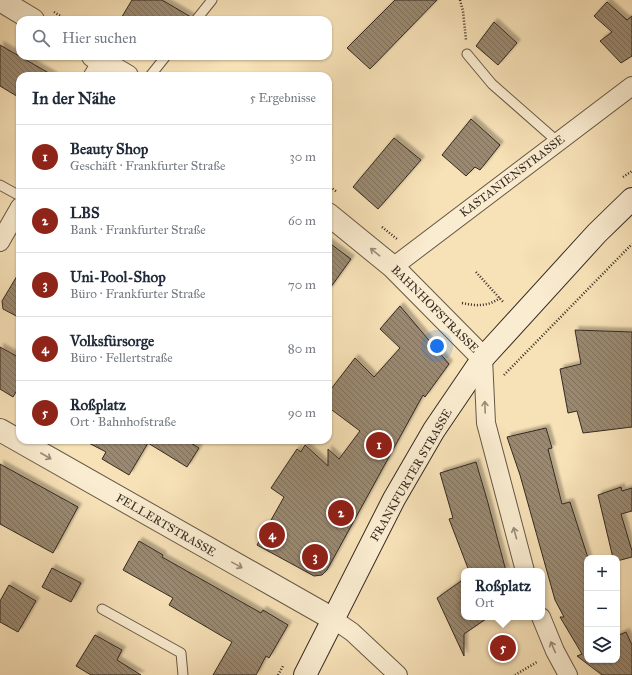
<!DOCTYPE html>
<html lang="de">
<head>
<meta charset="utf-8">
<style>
	:root { --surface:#fff; --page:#f2f2f3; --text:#1f2937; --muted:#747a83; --line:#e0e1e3; --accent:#8f2418 }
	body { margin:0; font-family:"IM FELL Great Primer",serif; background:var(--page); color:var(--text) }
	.controls { position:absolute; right:12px; bottom:12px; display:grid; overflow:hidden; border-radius:8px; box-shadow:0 1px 3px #0004 }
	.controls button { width:36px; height:36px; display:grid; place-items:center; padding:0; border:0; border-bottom:1px solid var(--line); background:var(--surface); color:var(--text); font:20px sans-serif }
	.you { position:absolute; left:437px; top:346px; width:14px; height:14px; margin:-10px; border:3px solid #fff; border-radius:50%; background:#1a73e8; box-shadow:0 0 0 6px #1a73e833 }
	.badge { display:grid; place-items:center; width:26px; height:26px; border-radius:50%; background:var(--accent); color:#fff; font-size:13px; font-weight:700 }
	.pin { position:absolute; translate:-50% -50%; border:2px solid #fff; box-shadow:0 1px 4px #0006 }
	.popup { position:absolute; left:461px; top:568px; width:84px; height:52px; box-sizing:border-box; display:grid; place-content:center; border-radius:8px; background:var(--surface); filter:drop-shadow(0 1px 3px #0005); font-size:13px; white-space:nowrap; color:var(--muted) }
	.popup b { font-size:15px; color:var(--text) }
	.popup::after { content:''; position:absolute; left:50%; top:100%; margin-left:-8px; border:8px solid transparent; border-top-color:var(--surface) }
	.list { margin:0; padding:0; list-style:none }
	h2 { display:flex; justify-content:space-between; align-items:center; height:52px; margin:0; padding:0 16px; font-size:17px }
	h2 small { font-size:13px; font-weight:400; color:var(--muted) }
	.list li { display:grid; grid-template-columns:26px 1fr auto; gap:12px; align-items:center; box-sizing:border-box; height:64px; padding:0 16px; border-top:1px solid var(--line) }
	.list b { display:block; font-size:15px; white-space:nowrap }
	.list p { margin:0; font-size:13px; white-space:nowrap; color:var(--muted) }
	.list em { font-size:13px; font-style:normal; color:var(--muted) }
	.icon { flex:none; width:22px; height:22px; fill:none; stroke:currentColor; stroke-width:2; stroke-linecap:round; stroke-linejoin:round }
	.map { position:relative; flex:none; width:632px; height:675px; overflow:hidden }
	.search { position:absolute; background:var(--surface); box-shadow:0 1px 3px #0004; left:16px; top:16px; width:316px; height:44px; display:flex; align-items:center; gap:10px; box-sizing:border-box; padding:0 14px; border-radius:12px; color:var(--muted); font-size:15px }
	.panel { position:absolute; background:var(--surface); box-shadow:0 1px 3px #0004; left:16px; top:72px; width:316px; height:372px; border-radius:12px }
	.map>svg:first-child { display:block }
	.building { fill:url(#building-back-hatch); stroke:#352a21; filter:url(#shadow) }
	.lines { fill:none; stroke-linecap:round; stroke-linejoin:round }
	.service-casing { stroke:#665846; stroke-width:11 }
	.minor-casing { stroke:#665846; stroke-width:20 }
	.tertiary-casing { stroke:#665846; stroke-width:24 }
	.secondary-casing { stroke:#352a21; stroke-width:24 }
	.path { stroke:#352a21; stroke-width:2.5; stroke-dasharray:1 2; stroke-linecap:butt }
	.service { stroke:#faecd0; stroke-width:9 }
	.minor { stroke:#faecd0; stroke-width:18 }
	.tertiary { stroke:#faecd0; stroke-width:22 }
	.secondary { stroke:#faecd0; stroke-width:22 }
	.oneway { stroke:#988b78 }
	.labels { text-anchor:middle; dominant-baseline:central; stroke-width:4; stroke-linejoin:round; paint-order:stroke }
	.street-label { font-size:12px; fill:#352a21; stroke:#faecd0 }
</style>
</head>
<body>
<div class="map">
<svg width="632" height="675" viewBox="0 0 632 675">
	<defs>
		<pattern id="building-back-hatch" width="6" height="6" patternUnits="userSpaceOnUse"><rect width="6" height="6" fill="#9a896f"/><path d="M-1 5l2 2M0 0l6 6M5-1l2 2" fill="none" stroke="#7e705b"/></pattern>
		<filter id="shadow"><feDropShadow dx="3.5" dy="-3.5" stdDeviation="1" flood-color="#0004"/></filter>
	</defs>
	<rect width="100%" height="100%" fill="#f7e1b7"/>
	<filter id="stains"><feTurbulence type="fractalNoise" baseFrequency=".005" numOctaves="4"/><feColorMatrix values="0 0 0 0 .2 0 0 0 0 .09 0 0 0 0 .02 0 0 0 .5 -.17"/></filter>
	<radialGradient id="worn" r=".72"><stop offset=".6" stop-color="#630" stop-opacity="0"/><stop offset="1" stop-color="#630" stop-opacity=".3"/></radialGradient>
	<path class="building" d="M132 0H162L191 17 190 20H120Z
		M395 0H437L370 69 347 48Z
		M607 2 627 20 632 16V56L621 63 600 41 612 32 594 16Z
		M494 22 517 43 498 65 476 46Z
		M0 45 54 76H20V98L0 86Z
		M471 119 500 145 480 170 475 167 466 176 442 155Z
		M394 138 421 160 378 209 353 187Z
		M328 242 351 259 328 291Z
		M20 271V318L3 309 2 301Z
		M400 306 449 364 425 397 423 395 327 570 322 575 314 576 257 545 284 497 271 488 297 449 301 452 305 445 328 466V449L339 459 360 431 328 407V393L355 358 374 377 400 348 380 329Z
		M575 330 632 332V427L583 433 577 411 568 413 560 369 581 364Z
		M0 347 20 358V385L13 397 0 389Z
		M546 428 552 448 548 449 562 504 570 502 588 558 587 660H617V636L626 632 632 645V675H602L577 656 582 654 560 617H564L555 600 520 475 507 437Z
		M83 440H186L199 448 187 467 148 443 129 475 102 459 106 452Z
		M476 462 488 503 506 571H469L449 519 453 518 440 473Z
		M0 464 78 507 53 553 0 524Z
		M621 487 622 491 632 488V511L621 514 632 551V557L617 561V558H613L598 495Z
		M139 541 163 555 162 557 261 613 263 610 288 625 269 658 266 656 256 675H213L232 642 169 605 173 598 123 570Z
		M52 568 81 583 71 602 42 587Z
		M464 579V617H489L464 634V656L437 598Z
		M9 585 36 601 18 632 0 622V601Z
		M95 635 122 650 117 660 141 675H91L76 666Z"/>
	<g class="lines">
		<defs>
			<path id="service" d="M196 20 212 0
				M467 54 492 84 558 142
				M150 76 166 56
				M0 185 20 196
				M102 609 181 653 183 675"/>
			<path id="minor" d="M93 76 102 61
				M0 242 20 207
				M393 267 632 86
				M483 358 486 423 525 571
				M541 617 555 651 568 675
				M333 619 352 632 398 675"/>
			<path id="tertiary" d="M0 0 33 20
				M93 56 127 76
				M328 214 393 267 483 358
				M0 430 333 619"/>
			<path id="secondary" d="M305 675 394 499 434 430 483 358 597 233 632 199"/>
		</defs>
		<use href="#service" class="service-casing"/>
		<use href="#minor" class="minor-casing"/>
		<use href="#tertiary" class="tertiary-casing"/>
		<use href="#secondary" class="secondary-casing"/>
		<path class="path" d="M460 0 463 11 466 40
			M54 12 67 20
			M623 177 632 171
			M328 185 337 192
			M382 227 397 239
			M476 272 504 303
			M462 303C476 306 487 307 500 298
			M504 375 632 244
			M278 675 283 666
			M515 675 537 662"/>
		<use href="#service" class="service"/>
		<use href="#minor" class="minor"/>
		<use href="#tertiary" class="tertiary"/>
		<use href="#secondary" class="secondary"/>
	</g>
	<defs><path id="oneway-shaft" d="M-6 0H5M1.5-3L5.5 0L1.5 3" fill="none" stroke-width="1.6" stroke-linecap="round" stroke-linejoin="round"/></defs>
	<g class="oneway">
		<use href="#oneway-shaft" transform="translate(375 252) rotate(-141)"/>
		<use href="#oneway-shaft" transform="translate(485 407) rotate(-92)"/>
		<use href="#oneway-shaft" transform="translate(46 456) rotate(30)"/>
		<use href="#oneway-shaft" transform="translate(515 533) rotate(-105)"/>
		<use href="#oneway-shaft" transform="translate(237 565) rotate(29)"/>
		<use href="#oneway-shaft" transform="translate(553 647) rotate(-113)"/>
	</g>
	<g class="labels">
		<g class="street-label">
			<text transform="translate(512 176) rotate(-37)">KASTANIENSTRASSE</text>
			<text transform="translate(435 309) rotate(45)">BAHNHOFSTRASSE</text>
			<text transform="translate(411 475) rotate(-60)">FRANKFURTER STRASSE</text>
			<text transform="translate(166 525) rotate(30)">FELLERTSTRASSE</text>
		</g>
	</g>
	<rect width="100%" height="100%" filter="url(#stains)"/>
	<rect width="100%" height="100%" fill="url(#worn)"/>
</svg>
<div class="controls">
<button>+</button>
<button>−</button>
<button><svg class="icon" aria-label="layers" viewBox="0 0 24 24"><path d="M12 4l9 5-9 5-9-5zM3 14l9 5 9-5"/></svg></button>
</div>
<div class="you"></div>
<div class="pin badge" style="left:379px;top:445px">1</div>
<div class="pin badge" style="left:341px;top:513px">2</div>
<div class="pin badge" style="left:315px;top:557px">3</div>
<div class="pin badge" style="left:272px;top:535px">4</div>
<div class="pin badge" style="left:503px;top:648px">5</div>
<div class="popup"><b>Roßplatz</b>Ort</div>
<div class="search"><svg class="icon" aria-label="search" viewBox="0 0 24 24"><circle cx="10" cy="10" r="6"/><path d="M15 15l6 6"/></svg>Hier suchen</div>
<section class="panel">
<h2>In der Nähe<small>5 Ergebnisse</small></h2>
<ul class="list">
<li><span class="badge">1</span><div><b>Beauty Shop</b><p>Geschäft · Frankfurter Straße</p></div><em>30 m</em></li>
<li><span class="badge">2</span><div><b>LBS</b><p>Bank · Frankfurter Straße</p></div><em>60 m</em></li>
<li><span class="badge">3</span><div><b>Uni-Pool-Shop</b><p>Büro · Frankfurter Straße</p></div><em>70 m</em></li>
<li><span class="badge">4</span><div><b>Volksfürsorge</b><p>Büro · Fellertstraße</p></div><em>80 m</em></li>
<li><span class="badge">5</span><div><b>Roßplatz</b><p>Ort · Bahnhofstraße</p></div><em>90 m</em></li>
</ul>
</section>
</div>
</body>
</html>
